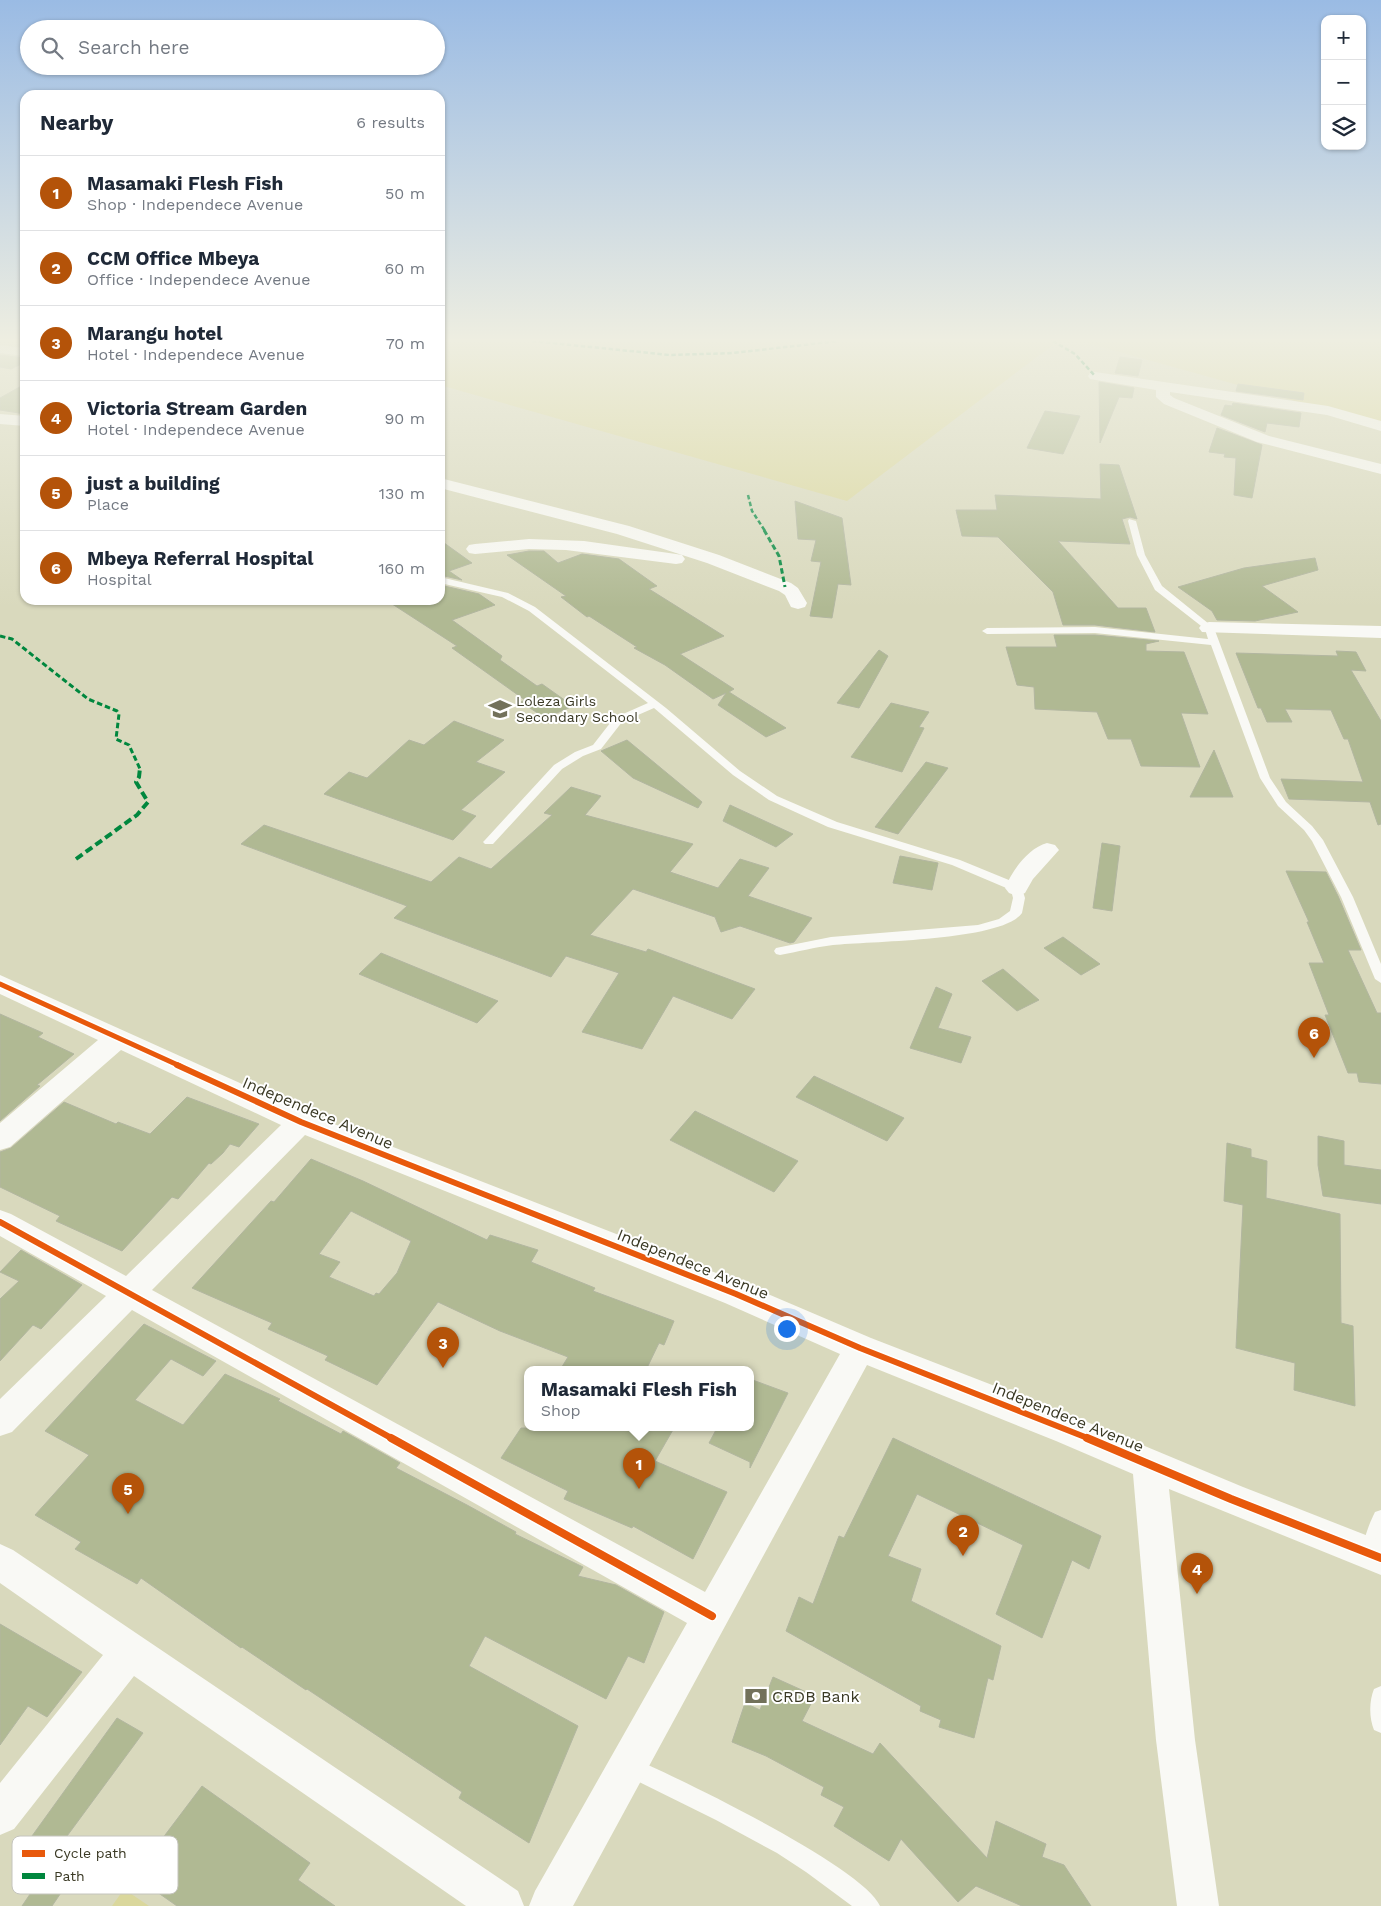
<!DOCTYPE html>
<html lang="en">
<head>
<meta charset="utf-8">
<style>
	:root { --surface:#fff; --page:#f2f2f3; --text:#1f2937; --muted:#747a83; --line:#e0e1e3; --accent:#b45309 }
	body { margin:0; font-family:"Work Sans",sans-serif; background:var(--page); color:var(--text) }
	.controls { position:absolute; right:15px; top:15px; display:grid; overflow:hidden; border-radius:10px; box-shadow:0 1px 4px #0004 }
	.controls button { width:45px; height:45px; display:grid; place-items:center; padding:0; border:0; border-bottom:1px solid var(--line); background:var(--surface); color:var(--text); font:25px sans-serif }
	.you { position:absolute; left:786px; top:1328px; width:18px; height:18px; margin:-12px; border:4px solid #fff; border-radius:50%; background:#1a73e8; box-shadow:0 0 0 8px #1a73e833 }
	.badge { display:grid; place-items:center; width:32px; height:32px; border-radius:50%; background:var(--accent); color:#fff; font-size:16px; font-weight:700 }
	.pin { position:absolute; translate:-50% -41px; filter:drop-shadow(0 1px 2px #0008) }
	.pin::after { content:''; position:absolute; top:26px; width:18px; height:15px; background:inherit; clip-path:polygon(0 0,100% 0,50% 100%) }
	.popup { position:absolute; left:524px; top:1366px; width:230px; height:65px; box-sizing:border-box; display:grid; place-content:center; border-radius:10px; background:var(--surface); filter:drop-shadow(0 1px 4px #0005); font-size:16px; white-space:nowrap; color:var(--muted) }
	.popup b { font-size:19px; color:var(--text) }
	.popup::after { content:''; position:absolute; left:50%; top:100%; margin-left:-10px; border:10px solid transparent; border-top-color:var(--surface) }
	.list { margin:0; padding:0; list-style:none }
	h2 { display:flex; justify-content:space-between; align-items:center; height:65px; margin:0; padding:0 20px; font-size:21px }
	h2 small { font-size:16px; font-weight:400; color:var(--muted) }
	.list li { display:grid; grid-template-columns:32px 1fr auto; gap:15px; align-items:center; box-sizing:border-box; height:75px; padding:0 20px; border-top:1px solid var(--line) }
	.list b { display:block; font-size:19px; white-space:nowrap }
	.list p { margin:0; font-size:16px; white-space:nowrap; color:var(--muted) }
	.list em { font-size:16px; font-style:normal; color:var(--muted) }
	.icon { flex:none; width:28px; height:28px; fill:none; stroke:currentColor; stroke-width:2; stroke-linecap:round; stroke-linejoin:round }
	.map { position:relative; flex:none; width:1381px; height:1906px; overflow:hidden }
	.search { position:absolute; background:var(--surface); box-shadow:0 1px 4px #0004; left:20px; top:20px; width:425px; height:55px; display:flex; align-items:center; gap:12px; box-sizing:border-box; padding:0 18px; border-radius:28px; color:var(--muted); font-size:19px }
	.panel { position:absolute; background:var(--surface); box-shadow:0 1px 4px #0004; left:20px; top:90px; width:425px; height:515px; border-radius:15px }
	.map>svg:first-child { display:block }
	.green { fill:#dad79c }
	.building { fill:#b0b993; stroke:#b2b6a0; fill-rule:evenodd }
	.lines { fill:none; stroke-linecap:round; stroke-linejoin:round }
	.service { fill:#f9f9f5; fill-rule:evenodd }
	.minor { fill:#f9f9f5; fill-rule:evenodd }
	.quiet-far2 { stroke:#00873e; stroke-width:2.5; stroke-dasharray:4.5 2.5; stroke-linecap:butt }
	.quiet-far1 { stroke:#00873e; stroke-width:3; stroke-dasharray:5.5 3; stroke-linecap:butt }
	.quiet { stroke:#00873e; stroke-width:4; stroke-dasharray:8 4; stroke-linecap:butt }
	.cycleway-far2-casing { stroke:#fff; stroke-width:8 }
	.cycleway-far1-casing { stroke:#fff; stroke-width:9 }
	.cycleway-casing { stroke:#fff; stroke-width:11 }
	.cycleway-far2 { stroke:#e8590c; stroke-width:5 }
	.cycleway-far1 { stroke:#e8590c; stroke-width:6 }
	.cycleway { stroke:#e8590c; stroke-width:8 }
	.labels { text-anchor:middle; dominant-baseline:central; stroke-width:4; stroke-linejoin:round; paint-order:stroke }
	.poi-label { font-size:14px; fill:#3a3924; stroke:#fff; text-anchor:start }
	.near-street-label { font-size:16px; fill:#3a3924; stroke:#fff }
	.near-poi-label { font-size:16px; fill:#3a3924; stroke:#fff; text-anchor:start }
	.key { fill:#fff; stroke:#c4c4bd; stroke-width:1 }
	.key-label { font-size:14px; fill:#3a3924 }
</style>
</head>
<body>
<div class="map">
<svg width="1381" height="1906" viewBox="0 0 1381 1906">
	<rect width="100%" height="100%" fill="#d9d9bd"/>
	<path class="green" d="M440 341H1058L847 501 440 385Z
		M1080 341H1381V425Z
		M124 1889 149 1906H112Z"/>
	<path class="building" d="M0 355 25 358V362L11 369 0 367Z
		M1120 357 1142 360 1138 376 1115 373Z
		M1099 382 1134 388 1132 398 1119 397 1100 443Z
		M25 384V414L0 410V398Z
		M1238 384 1304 393 1303 400 1236 391Z
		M1233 403 1301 413 1299 427 1267 423 1265 432 1221 415 1225 405 1232 406Z
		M1045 411 1080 416 1063 454 1027 448Z
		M1217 428 1262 445 1252 498 1234 495 1236 458 1224 457 1225 454 1209 452Z
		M1100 464 1119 465 1137 519 1130 517 1122 519 1130 544 1058 541 1118 608H1146L1155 632 1095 625H1063L1053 592 998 537 962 536 956 510H997L995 495 1101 499Z
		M795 501 842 518 851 585 838 584 832 618 810 616 821 562 811 561 816 540 798 539Z
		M440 540 472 563 449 571 462 580 440 575Z
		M529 551H544L558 563 582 554 619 559 657 586 649 589 724 636 680 654 734 689 729 692 786 728 766 737 718 705 726 693 713 699 665 665 634 648 637 647 589 616 587 617 561 597 566 596 507 555Z
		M1315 558 1318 570 1262 586 1298 612 1255 621 1217 620 1212 611 1178 587 1244 568Z
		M440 585 479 594 495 605 452 620 502 656 500 660 537 686 542 684 573 706 545 718 521 702 525 700 452 648 457 646 386 600H440Z
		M1054 635H1095L1159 641 1146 644V651L1184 652 1208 714 1181 713 1200 767 1141 766 1131 739H1108L1097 712 1035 709 1034 687 1017 685 1006 647H1057Z
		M879 650 888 656 859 708 837 703Z
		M1336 651 1356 652 1366 671 1351 670 1381 721V824L1378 825 1370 802 1289 799 1281 779 1363 782 1348 739H1344L1331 710 1285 709 1292 722H1267L1261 708H1258L1236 653 1338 656Z
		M891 703 929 712 919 727 924 728 902 772 851 757Z
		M454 721 504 740 476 762 505 772 461 810 476 816 453 840 324 794 349 772 367 778 409 740 424 745Z
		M627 740 702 802 698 808 633 778 601 751Z
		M1214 750 1233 797H1190Z
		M926 762 948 768 898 834 875 827Z
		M571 787 601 796 585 815 693 844 670 872 718 888 740 859 769 868 748 896 812 918 794 942 790 943 740 926 721 932 715 917 633 889 590 935 646 952 648 949 755 989 732 1019 673 996 642 1049 582 1032 619 973 566 956 551 977 394 918 407 906 241 844 264 825 431 882 459 857 491 869 552 815 544 813Z
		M730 805 793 834 776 847 723 821Z
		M1102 843 1120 846 1112 911 1093 908Z
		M900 856 938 863 932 890 893 883Z
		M1286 871 1326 872 1338 896 1361 950H1348L1377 1013H1381V1084L1359 1082 1357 1073H1348L1325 1015H1329L1309 963H1324L1307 922H1309Z
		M1063 937 1100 964 1081 975 1044 948Z
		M381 953 498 1001 477 1023 359 974Z
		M1003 969 1039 1000 1017 1011 982 981Z
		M936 987 952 994 938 1028 971 1037 961 1063 910 1048Z
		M0 1014 43 1033 38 1037 74 1054 37 1085 40 1086 0 1121Z
		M814 1076 904 1118 887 1141 796 1097Z
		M187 1097 259 1124 239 1147 230 1144 223 1153 211 1164 209 1163 178 1199 172 1197 122 1251 56 1221 60 1216 0 1187V1152L11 1148 64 1102 116 1124 118 1122 150 1134Z
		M695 1111 798 1161 774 1192 670 1140Z
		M1318 1136 1344 1141V1165L1381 1170V1204L1323 1196 1318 1165Z
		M1227 1143 1251 1149V1157L1267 1161 1266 1198 1340 1214 1341 1323 1353 1326 1355 1406 1294 1390 1295 1363 1236 1348 1243 1205 1224 1201Z
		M311 1159 363 1181 487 1240 490 1235 538 1250 531 1262 595 1288 593 1291 674 1321 664 1345 659 1343 646 1370H560L568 1357 500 1331 438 1302 377 1385 325 1360 328 1356 268 1329 272 1323 192 1288 271 1201 274 1202ZM351 1211 411 1241 397 1273 379 1294 376 1293 374 1296 329 1277 340 1262 319 1254Z
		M21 1250 82 1285 41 1329 33 1325 0 1361V1299L19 1281 0 1272Z
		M144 1324 216 1361 203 1376 171 1359 135 1400 183 1425 225 1374 280 1399 278 1401 341 1434 343 1431 400 1463 396 1468 467 1505 516 1532 515 1534 583 1567 578 1576 616 1585 664 1612 644 1663 628 1656 606 1699 485 1636 469 1666 578 1726 529 1843 459 1798 462 1792 307 1689 306 1690 242 1647 241 1648 141 1578 137 1584 75 1549 81 1542 35 1515 89 1455 45 1431Z
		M750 1379 788 1393 750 1468V1462L709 1443 717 1428H750Z
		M521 1428H674L655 1461 727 1492 693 1559 633 1526 632 1528 564 1499 568 1491 501 1458Z
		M893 1438 1101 1536 1089 1569 1072 1560 1042 1638 996 1614 1023 1545 917 1494 888 1556 921 1569 911 1601 1001 1646 993 1680 988 1678 974 1738 939 1727 941 1720 920 1711 921 1706 786 1631 799 1597 813 1604 839 1536 844 1538Z
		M0 1624 82 1672 47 1717 28 1706 0 1745Z
		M773 1677 815 1696 802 1721 873 1754 880 1743 987 1858 996 1821 1046 1844 1042 1857 1064 1865 1091 1906H1022L976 1886 958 1902 901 1839 889 1861 834 1826 844 1807 821 1795 824 1787 766 1756 732 1742 745 1703 760 1710Z
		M117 1718 143 1733 56 1851 32 1836Z
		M202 1786 310 1863 298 1880 335 1906H177L130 1873 151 1844 156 1847Z
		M51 1863 73 1875 52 1906H22Z"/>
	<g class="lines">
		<path class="service" d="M1129 519 1136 521 1145 555 1162 586 1214 628 1270 778 1286 802 1312 826 1323 840 1353 897 1381 964V983L1375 979 1341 897 1312 841 1304 830 1278 806 1260 778 1211 645 1095 633 987 634 982 631 987 628 1095 627 1208 639 1205 629 1155 590 1137 555 1128 521Z
			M440 577 508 593 535 607 666 708 740 771 777 796 837 822 960 860 1021 885 1025 898 1022 913C1002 941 870 941 833 945 815 947 797 952 780 955L776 954 774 951 776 948 831 937 978 925 999 919 1010 911 1013 898 1011 890 952 865 828 827 769 800 733 775 654 708 622 722 601 749 583 756 562 769 493 844H485L483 842 485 840 554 765 575 752 593 745 614 718 648 703 529 611 502 597 440 583Z
			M1381 1510V1550L1377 1560 1371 1563 1365 1560C1359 1548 1369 1524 1375 1512Z
			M1381 1686V1733L1374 1730C1369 1718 1369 1701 1374 1689Z
			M630 1757C675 1776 864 1867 880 1906H852L806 1872 777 1853 716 1820 623 1774 620 1767 623 1760Z"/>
		<path class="minor" d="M0 345 25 348V356L0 353Z
			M1095 372 1328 406 1381 421V431L1327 415 1170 392V395L1174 398 1269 436 1381 464V474L1257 442 1164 404 1156 397V390L1090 379 1088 376 1090 373Z
			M0 414 25 416V426L0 424Z
			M440 478 629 526 719 555 791 583 798 588 807 603 805 607 798 609 791 607 785 595 779 591 707 563 617 534 440 488Z
			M529 539 584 541 676 554 682 555 685 559 682 563 676 564 566 550 529 549 475 554 469 553 466 549 469 545 475 544Z
			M1209 622 1381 626V638L1202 632 1199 628 1202 624Z
			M1047 843 1055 845 1059 850 1033 879 1025 893 1017 896 1009 893 1005 888C1012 871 1028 848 1047 843Z
			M0 975 311 1115 747 1285 871 1338 1080 1419 1243 1487 1381 1541V1575L1169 1489 1195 1740 1219 1906H1177L1156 1740 1133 1474 1056 1441 867 1365 573 1906H529L535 1891 687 1623 132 1310 12 1432 0 1436V1399L106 1296 0 1236V1210L11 1214 126 1276 281 1125 121 1050 10 1147 0 1150V1123L98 1040 0 994ZM305 1135 725 1303 840 1354 705 1592 152 1290Z
			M0 1544 13 1550 518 1891 524 1906H466L134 1676 14 1829 0 1835V1783L103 1655 0 1583Z"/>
		<path class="quiet-far2" d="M532 341 670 355 733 353 838 341
			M1053 341 1075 354 1095 376
			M748 495 752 511 765 531"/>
		<path class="quiet-far1" d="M764 530 779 556 785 587
			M0 636 12 639 88 699 117 711 119 714 116 739 129 745 140 769"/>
		<path class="quiet" d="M76 859 137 815 148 802 136 782 139 777 140 768"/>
		<defs>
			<path id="cycleway-far2" d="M0 984 180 1066"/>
			<path id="cycleway-far1" d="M177 1065 301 1122 736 1294 860 1348 1090 1439
				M0 1222 393 1439"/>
			<path id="cycleway" d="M391 1438 712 1616
				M1087 1438 1231 1499 1381 1558"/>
		</defs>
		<use href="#cycleway-far2" class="cycleway-far2-casing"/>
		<use href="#cycleway-far1" class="cycleway-far1-casing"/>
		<use href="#cycleway" class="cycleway-casing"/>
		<use href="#cycleway-far2" class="cycleway-far2"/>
		<use href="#cycleway-far1" class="cycleway-far1"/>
		<use href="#cycleway" class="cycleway"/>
	</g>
	<linearGradient id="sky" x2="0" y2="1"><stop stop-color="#9abbe4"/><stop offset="0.56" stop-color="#eeeee1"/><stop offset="1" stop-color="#eeeee1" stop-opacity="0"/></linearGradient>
	<rect width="1381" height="608" fill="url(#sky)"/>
	<defs>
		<symbol id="school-bare" viewBox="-9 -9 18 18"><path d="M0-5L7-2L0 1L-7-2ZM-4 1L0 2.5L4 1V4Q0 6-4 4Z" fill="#72715a" stroke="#fff" stroke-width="2.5" paint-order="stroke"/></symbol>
		<symbol id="bank-bare" viewBox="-9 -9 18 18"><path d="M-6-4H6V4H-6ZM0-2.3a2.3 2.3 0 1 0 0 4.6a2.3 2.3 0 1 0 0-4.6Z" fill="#72715a" stroke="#fff" stroke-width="2.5" paint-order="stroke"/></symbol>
	</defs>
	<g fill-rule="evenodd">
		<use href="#school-bare" x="484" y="693" width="32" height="32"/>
		<use href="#bank-bare" x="740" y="1680" width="32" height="32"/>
	</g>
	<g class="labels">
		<g class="poi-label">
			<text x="516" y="701">Loleza Girls<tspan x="516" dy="16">Secondary School</tspan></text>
		</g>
		<g class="near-street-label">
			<text transform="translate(318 1113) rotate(23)">Independece Avenue</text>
			<text transform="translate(693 1264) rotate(22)">Independece Avenue</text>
			<text transform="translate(1068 1417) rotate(22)">Independece Avenue</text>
		</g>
		<g class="near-poi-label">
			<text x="772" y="1696">CRDB Bank</text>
		</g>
	</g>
	<rect x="12" y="1836" width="166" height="58" rx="8" class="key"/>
	<rect x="22" y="1850" width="23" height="7" fill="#e8590c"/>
	<rect x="22" y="1873" width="23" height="6" fill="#00873e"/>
	<g class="key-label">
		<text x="54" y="1858">Cycle path</text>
		<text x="54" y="1881">Path</text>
	</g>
</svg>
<div class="controls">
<button>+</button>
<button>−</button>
<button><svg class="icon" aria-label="layers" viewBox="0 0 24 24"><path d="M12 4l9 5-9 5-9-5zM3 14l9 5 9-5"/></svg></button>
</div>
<div class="you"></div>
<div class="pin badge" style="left:639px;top:1489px">1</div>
<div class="popup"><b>Masamaki Flesh Fish</b>Shop</div>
<div class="pin badge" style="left:963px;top:1556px">2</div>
<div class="pin badge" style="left:443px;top:1368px">3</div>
<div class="pin badge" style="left:1197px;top:1594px">4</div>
<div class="pin badge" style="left:128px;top:1514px">5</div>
<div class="pin badge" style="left:1314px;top:1058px">6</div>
<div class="search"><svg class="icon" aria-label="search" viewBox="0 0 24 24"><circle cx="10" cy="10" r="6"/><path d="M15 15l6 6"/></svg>Search here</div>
<section class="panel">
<h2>Nearby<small>6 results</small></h2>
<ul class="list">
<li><span class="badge">1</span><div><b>Masamaki Flesh Fish</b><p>Shop · Independece Avenue</p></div><em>50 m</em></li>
<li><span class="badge">2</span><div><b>CCM Office Mbeya</b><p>Office · Independece Avenue</p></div><em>60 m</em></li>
<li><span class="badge">3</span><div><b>Marangu hotel</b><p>Hotel · Independece Avenue</p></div><em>70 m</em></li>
<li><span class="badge">4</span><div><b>Victoria Stream Garden</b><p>Hotel · Independece Avenue</p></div><em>90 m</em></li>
<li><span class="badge">5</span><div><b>just a building</b><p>Place</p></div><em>130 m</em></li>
<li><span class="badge">6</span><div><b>Mbeya Referral Hospital</b><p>Hospital</p></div><em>160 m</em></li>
</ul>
</section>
</div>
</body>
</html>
